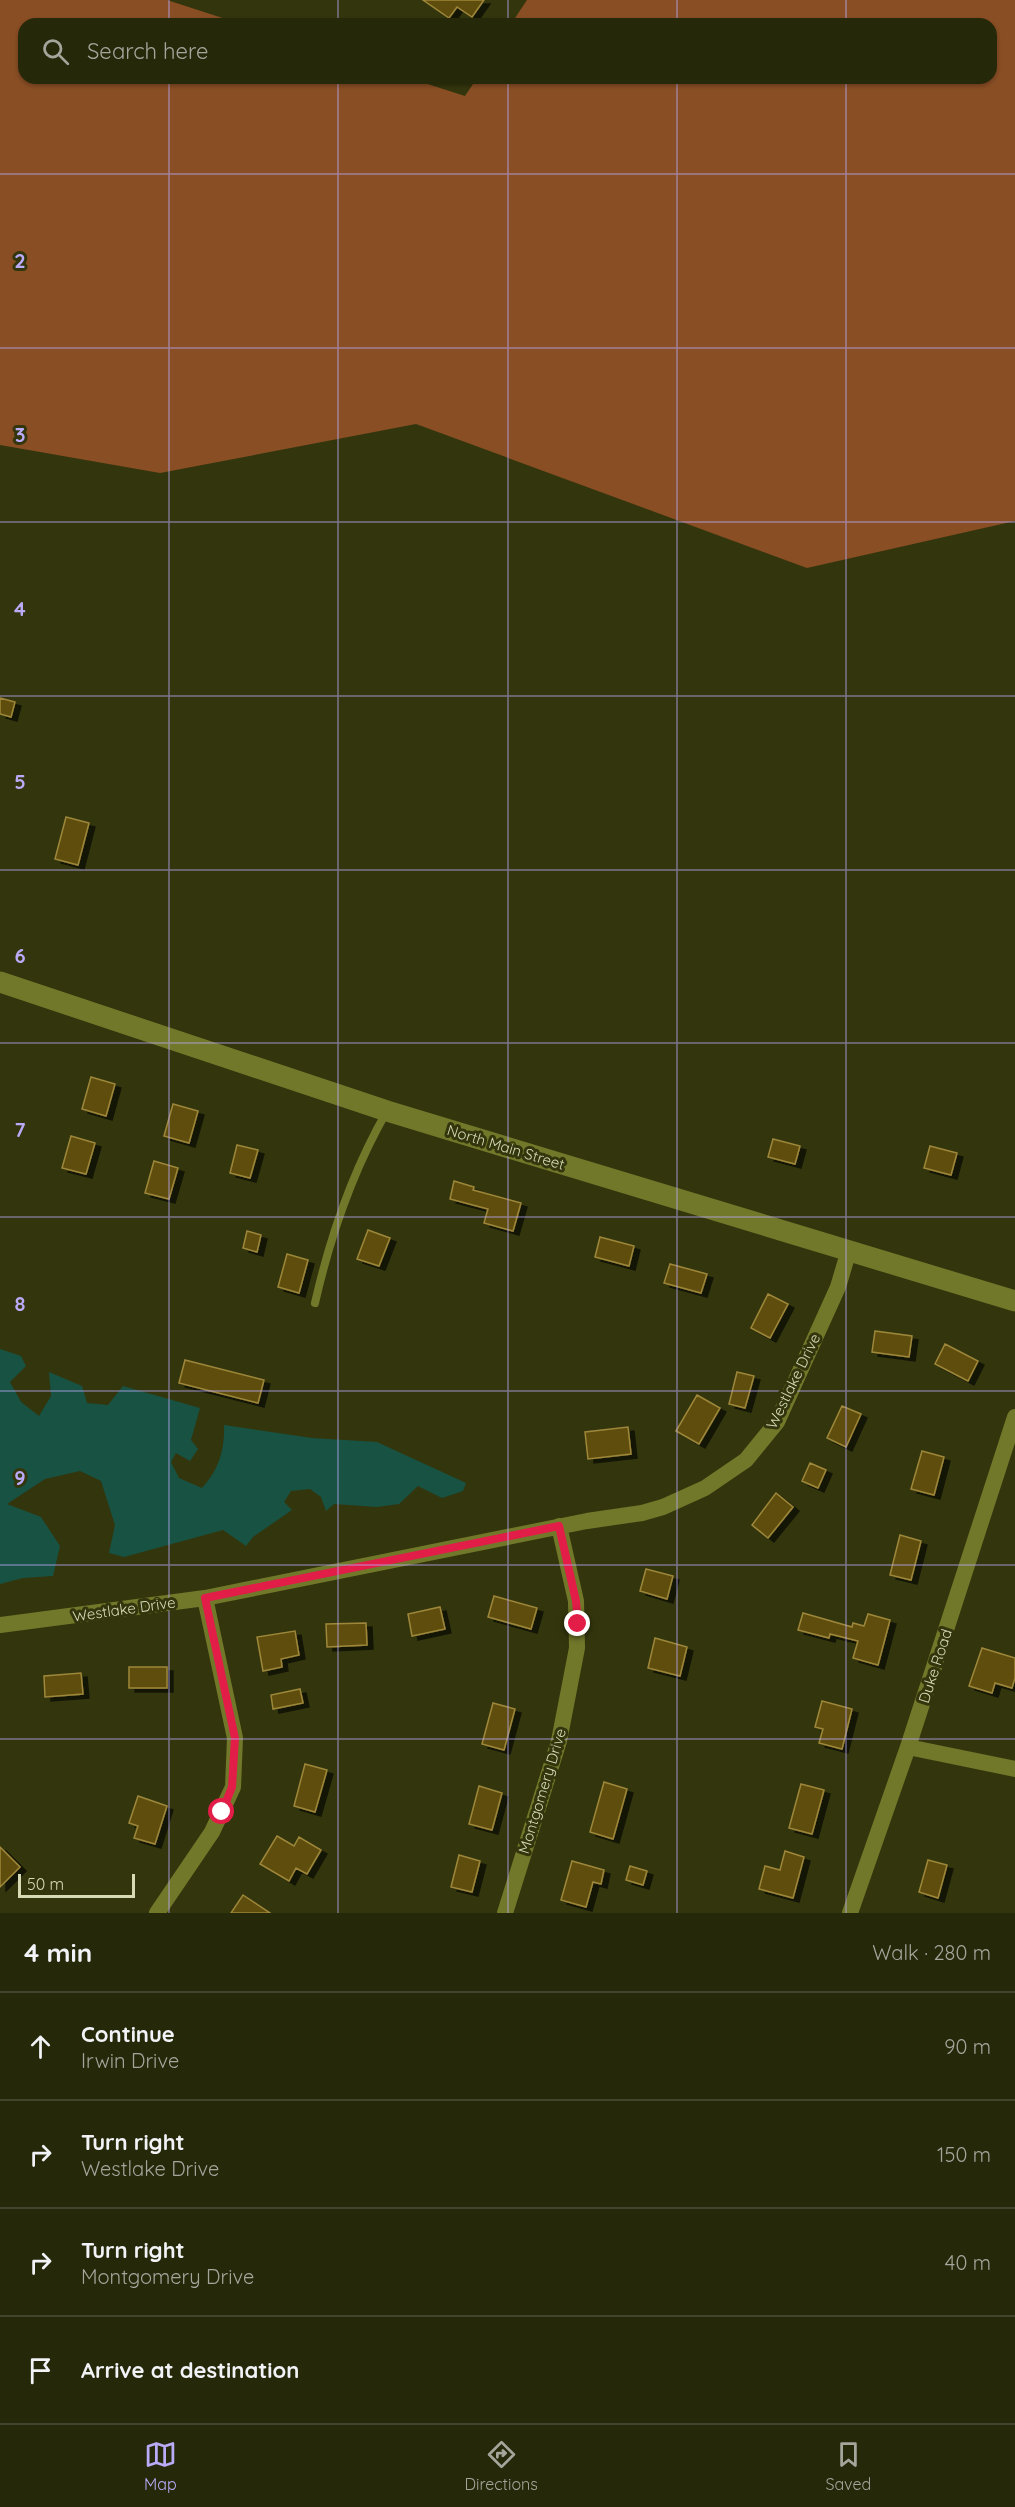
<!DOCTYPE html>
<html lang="en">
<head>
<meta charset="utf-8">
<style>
	:root { --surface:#26280a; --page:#2e3013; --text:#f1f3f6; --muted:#a4a69c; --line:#42442b; --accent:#baaaf7 }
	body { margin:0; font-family:Quicksand,sans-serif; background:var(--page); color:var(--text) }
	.scale { position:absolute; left:18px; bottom:15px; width:117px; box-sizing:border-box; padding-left:6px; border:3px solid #d6dab5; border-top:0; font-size:16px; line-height:21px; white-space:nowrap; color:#d6dab5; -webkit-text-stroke:4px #33360d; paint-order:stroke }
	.stop { position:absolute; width:18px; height:18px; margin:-14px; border:4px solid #e11d48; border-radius:50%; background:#fff }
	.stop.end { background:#e11d48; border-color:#fff; box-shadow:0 2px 6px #0008 }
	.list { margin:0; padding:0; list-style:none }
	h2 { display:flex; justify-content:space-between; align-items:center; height:78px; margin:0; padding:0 24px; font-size:26px }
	h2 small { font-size:20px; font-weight:400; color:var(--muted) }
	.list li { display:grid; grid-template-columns:39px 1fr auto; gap:18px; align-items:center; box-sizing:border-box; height:108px; padding:0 24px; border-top:2px solid var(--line) }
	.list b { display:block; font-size:22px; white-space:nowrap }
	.list p { margin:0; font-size:20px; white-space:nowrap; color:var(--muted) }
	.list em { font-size:20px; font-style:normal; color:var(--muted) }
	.icon { flex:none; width:33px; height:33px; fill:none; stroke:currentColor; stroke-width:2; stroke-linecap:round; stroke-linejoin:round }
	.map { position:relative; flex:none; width:1015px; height:1913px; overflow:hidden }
	.search { position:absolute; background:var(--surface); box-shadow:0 2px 4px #0004; left:18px; right:18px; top:18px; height:66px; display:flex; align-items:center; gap:15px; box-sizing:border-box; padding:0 21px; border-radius:18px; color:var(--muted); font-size:22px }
	.sheet { height:510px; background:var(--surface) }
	nav { display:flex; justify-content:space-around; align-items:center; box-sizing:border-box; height:84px; border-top:2px solid var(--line); background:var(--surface); font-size:16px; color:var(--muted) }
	nav a { display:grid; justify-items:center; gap:3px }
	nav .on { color:var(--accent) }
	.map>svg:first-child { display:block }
	.forest { fill:#894e24 }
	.water { fill:#175243 }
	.building { fill:#5e4e0f; stroke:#9e873a; stroke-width:1.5; filter:url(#shadow) }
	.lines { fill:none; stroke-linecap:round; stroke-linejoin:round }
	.service { stroke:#72782a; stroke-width:8 }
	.minor { stroke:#72782a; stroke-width:16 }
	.tertiary { stroke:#72782a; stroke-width:21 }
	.route { stroke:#e11d48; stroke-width:8 }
	.grid { fill:none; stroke:#baaaf7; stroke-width:1.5; stroke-opacity:0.55 }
	.labels { text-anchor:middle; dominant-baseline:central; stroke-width:6; stroke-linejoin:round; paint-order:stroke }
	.street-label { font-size:15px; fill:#d6dab5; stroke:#33360d }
	.grid-label { font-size:20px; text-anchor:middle; font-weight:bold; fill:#baaaf7; stroke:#33360d; stroke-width:6; stroke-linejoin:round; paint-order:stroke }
</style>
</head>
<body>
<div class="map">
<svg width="1015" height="1913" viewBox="0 0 1015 1913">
	<defs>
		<filter id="shadow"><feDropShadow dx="6" dy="4" stdDeviation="0" flood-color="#0009"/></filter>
	</defs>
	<rect width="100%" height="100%" fill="#33360d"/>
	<path class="forest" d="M0 0H167L241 24H24V78H409L465 96 477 78H991V24H511L527 0H1015V521L807 568 416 424 160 473 0 445Z"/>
	<path class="water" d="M0 1349 21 1356 26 1366 10 1382 21 1402 39 1416 51 1396 49 1372 82 1386 87 1403 108 1405 123 1386 200 1408 191 1440 198 1449 190 1461 176 1453 171 1462 179 1478 202 1488C219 1470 225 1449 224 1425L312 1438 377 1442 466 1483 463 1491 442 1498 418 1486 399 1504 377 1507 334 1504 326 1511 321 1497 310 1489 291 1491 284 1502 292 1510 253 1537 246 1546 223 1530 124 1557 109 1553 115 1525 101 1481 80 1471 45 1479 7 1504 41 1517 60 1546 53 1576 23 1578 0 1584Z"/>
	<path class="building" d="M423 0H484L472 17 457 7 449 18Z
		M0 698 15 702 11 717 0 714Z
		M66 817 89 823 78 865 55 859Z
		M91 1077 115 1084 106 1116 82 1109Z
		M173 1104 198 1111 189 1143 164 1136Z
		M71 1136 95 1143 86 1174 62 1168Z
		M773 1139 800 1146 795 1164 768 1157Z
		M237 1145 258 1150 250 1178 230 1173Z
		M930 1146 957 1153 951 1175 924 1168Z
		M154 1161 178 1168 169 1199 145 1193Z
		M454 1181 474 1187 473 1190 521 1203 513 1231 484 1223 488 1209 450 1199Z
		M368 1230 390 1238 379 1266 357 1259Z
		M247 1231 261 1235 257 1252 243 1248Z
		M600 1237 634 1246 629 1266 595 1257Z
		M287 1254 308 1260 299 1293 278 1287Z
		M670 1264 707 1274 701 1293 664 1283Z
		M768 1294 788 1304 770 1338 751 1328Z
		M875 1331 912 1336 909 1357 872 1352Z
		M945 1344 978 1361 968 1381 935 1364Z
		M185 1360 264 1380 258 1403 179 1383Z
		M737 1372 754 1376 745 1408 729 1404Z
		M697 1395 720 1408 699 1444 676 1431Z
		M842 1406 861 1414 846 1447 827 1438Z
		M628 1427 631 1454 588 1459 585 1432Z
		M922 1451 944 1457 934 1495 911 1489Z
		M810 1463 826 1470 818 1488 802 1481Z
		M776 1493 793 1507 768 1538 752 1525Z
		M900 1535 921 1541 911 1580 890 1575Z
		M646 1569 673 1576 667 1599 640 1591Z
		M494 1596 537 1608 531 1629 488 1617Z
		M440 1607 445 1629 412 1636 408 1614Z
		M803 1613 852 1627 853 1623 864 1626 868 1614 890 1620 878 1665 853 1658 858 1641 830 1634 829 1638 798 1630Z
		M366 1623 367 1645 327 1647 326 1624Z
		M295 1631 299 1655 281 1659 282 1667 263 1671 257 1637Z
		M655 1638 687 1647 680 1676 648 1668Z
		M982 1648 1015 1658V1678L1012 1688 995 1683 992 1693 969 1686Z
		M129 1667H167V1688H129Z
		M81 1673 83 1694 45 1697 44 1676Z
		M300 1689 303 1703 273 1709 271 1695Z
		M822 1701 852 1709 842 1749 819 1743 823 1729 815 1727Z
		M493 1703 515 1709 504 1750 482 1744Z
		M305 1764 327 1770 315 1812 294 1806Z
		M604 1782 627 1789 613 1839 590 1832Z
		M801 1784 824 1790 812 1834 789 1828Z
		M479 1786 502 1793 492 1830 469 1824Z
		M138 1796 167 1806 155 1844 134 1838 138 1826 129 1823Z
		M277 1836 294 1846 299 1837 321 1850 307 1874 296 1868 289 1881 260 1864Z
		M0 1847 20 1867 0 1887Z
		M785 1851 804 1857 793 1898 759 1889 765 1866 780 1870Z
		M459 1855 480 1861 472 1892 451 1887Z
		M928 1860 947 1865 938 1898 919 1892Z
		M572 1861 604 1870 601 1884 593 1882 586 1907 561 1900Z
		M630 1866 647 1871 643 1885 626 1880Z
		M243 1895 270 1913H231Z"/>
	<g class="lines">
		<path class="service" d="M315 1303C330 1237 353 1170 387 1111"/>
		<path class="minor" d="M0 1625 205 1598 587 1521 642 1513 663 1507 705 1488 746 1460 777 1422 838 1287 849 1250
			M908 1747 1015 1769
			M157 1913 212 1832 233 1787 235 1738 205 1598
			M505 1913 559 1741 577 1648 576 1601 559 1526
			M850 1913 908 1747 1015 1417"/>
		<path class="tertiary" d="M0 982 387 1111 1015 1301"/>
	</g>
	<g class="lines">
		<path class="route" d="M222 1812 232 1787 235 1738 205 1598 559 1526 576 1601 578 1624"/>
	</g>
	<path class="grid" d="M169 0V24M338 0V24M508 0V24M677 0V24M846 0V24M169 78V1913M338 78V1913M508 78V1913M677 78V1913M846 78V1913M0 174H1015M0 348H1015M0 522H1015M0 696H1015M0 870H1015M0 1043H1015M0 1217H1015M0 1391H1015M0 1565H1015M0 1739H1015"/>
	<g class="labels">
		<g class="street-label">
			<text transform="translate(506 1147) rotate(17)">North Main Street</text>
			<text transform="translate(793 1381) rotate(-64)">Westlake Drive</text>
			<text transform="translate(124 1609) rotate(-8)">Westlake Drive</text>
			<text transform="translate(935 1666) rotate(-72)">Duke Road</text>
			<text transform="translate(542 1791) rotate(-73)">Montgomery Drive</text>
		</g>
	</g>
	<g class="grid-label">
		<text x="20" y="268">2</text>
		<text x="20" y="442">3</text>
		<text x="20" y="616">4</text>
		<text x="20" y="789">5</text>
		<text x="20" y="963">6</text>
		<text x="20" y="1137">7</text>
		<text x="20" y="1311">8</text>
		<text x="20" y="1485">9</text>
	</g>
</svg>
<div class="scale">50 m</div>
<div class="stop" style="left:222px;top:1812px"></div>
<div class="stop end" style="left:578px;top:1624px"></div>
<div class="search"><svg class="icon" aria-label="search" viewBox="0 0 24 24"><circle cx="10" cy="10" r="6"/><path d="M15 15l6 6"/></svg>Search here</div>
</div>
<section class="sheet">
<h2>4 min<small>Walk · 280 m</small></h2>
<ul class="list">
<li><svg class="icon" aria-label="ahead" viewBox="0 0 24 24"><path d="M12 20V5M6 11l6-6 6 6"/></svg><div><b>Continue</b><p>Irwin Drive</p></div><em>90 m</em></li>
<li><svg class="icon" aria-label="right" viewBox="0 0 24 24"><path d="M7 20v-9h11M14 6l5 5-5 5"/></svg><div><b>Turn right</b><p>Westlake Drive</p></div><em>150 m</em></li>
<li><svg class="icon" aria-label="right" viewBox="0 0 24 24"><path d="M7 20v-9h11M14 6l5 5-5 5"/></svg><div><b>Turn right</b><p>Montgomery Drive</p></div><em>40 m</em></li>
<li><svg class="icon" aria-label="arrive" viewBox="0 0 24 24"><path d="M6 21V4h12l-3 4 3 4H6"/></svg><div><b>Arrive at destination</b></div></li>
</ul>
</section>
<nav>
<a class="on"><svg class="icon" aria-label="map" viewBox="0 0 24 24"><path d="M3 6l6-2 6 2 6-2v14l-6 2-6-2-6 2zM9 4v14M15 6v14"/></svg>Map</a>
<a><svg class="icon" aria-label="directions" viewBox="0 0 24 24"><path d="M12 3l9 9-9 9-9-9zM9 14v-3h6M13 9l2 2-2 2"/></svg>Directions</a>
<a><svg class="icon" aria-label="saved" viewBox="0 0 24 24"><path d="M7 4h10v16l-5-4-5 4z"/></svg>Saved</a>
</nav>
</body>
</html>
